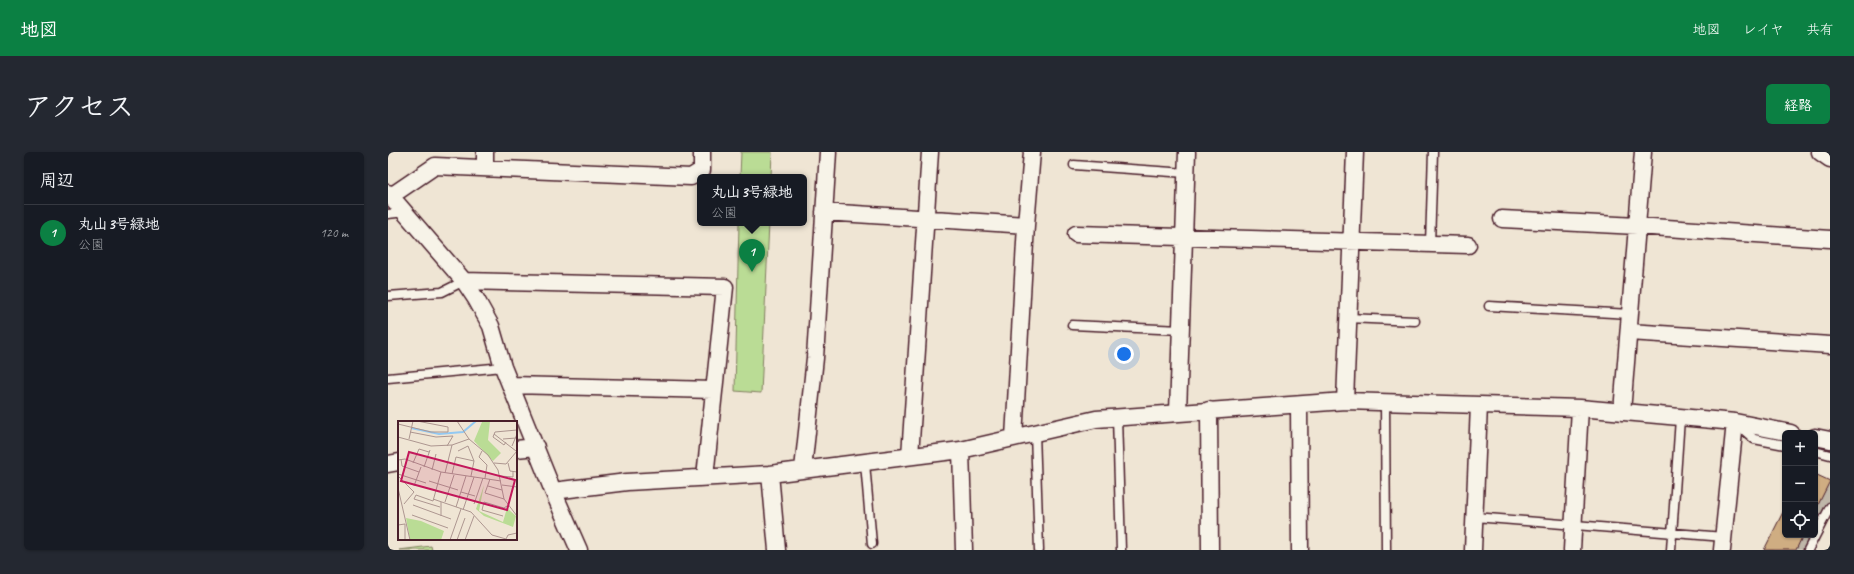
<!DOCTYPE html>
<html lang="ja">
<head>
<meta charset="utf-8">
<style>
	:root { --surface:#171b24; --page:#242831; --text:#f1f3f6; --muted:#9ea1a6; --line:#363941; --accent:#0b8043 }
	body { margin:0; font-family:Caveat,"Klee One",sans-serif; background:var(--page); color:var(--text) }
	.controls { position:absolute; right:12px; bottom:12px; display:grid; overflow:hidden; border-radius:6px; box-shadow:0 1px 3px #0004 }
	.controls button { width:36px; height:36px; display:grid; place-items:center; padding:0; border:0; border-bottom:1px solid var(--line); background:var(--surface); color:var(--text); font:20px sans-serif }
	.you { position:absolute; left:736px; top:202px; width:14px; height:14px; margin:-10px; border:3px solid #fff; border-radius:50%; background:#1a73e8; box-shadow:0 0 0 6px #1a73e833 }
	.badge { display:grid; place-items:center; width:26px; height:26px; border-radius:50%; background:var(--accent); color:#fff; font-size:13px; font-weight:700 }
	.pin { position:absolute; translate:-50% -33px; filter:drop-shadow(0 1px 2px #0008) }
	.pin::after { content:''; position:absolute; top:21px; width:14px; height:12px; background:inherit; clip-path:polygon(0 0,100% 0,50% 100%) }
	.popup { position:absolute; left:309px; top:22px; width:110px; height:52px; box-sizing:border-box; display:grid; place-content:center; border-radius:6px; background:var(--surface); filter:drop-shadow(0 1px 3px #0005); font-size:13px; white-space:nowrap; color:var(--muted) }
	.popup b { font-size:15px; color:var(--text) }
	.popup::after { content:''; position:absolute; left:50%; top:100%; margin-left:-8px; border:8px solid transparent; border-top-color:var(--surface) }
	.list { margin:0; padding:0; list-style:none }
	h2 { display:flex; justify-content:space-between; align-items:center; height:52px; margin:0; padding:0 16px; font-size:17px }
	h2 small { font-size:13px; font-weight:400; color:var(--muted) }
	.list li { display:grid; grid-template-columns:26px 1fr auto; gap:12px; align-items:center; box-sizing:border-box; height:56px; padding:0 16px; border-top:1px solid var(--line) }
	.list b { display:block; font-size:15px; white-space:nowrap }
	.list p { margin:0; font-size:13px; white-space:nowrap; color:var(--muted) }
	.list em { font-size:13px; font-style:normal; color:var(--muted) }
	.icon { flex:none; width:22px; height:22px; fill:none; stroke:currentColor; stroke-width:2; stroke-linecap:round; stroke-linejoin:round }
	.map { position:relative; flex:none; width:1442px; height:398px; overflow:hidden; border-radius:6px }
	header { display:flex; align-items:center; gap:24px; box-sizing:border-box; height:56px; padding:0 20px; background:var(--accent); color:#fff }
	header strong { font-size:19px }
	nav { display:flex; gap:22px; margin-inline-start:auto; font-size:14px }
	.intro { display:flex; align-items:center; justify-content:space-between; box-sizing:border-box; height:96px; padding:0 24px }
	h1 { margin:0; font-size:28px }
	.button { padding:10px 18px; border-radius:6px; background:var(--accent); color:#fff; font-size:14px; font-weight:700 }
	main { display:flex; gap:24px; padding:0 24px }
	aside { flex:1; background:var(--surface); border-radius:6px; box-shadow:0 1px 3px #0004 }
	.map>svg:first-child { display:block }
	.green { fill:#badc95; stroke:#827e60 }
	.shadow { fill:#0003 }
	.building { fill:#cfad82; stroke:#4a1f2b }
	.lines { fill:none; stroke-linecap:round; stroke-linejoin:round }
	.service-casing { stroke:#4a1f2b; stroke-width:11 }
	.minor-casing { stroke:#4a1f2b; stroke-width:19 }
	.service { stroke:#f7f3e8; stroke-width:8 }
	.minor { stroke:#f7f3e8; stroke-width:16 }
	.inset-river { fill:none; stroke:#93c9f2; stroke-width:2 }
	.inset-road { fill:none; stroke:#ad9690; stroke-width:1 }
	.view { fill:#c2185b; fill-opacity:0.15; stroke:#c2185b; stroke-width:2 }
	.inset-edge { fill:none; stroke:#4a1f2b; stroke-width:2 }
</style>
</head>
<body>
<header>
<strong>地図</strong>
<nav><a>地図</a><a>レイヤ</a><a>共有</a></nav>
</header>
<div class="intro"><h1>アクセス</h1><a class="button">経路</a></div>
<main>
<aside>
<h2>周辺<small></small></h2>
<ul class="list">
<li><span class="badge">1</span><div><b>丸山3号緑地</b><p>公園</p></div><em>120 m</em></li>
</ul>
</aside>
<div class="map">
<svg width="1442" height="398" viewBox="0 0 1442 398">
	<rect width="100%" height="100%" fill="#efe5d4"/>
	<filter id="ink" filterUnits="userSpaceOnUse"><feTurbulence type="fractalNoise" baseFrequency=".025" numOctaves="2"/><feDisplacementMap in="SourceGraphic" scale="8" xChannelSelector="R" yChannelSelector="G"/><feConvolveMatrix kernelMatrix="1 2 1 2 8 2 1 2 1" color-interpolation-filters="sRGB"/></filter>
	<g filter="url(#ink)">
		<path class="green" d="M353 0H384L383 25H352Z
			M351 71H381L373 241 347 239Z
			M43 394 44 398H11Z"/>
		<path class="shadow" d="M1427 323 1442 330V358L1422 398H1377L1397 358V383H1427Z"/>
		<path class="building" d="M1427 322 1442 329 1427 359Z
			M1397 356V383H1415L1408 398H1376Z"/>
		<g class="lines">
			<defs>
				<path id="service" d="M686 13 798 21
					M0 62 17 60
					M1042 92 1045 0
					M0 144 54 140 76 129
					M1101 154 1242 162
					M960 166 1027 169
					M684 173 793 178
					M0 226 115 215
					M997 249 998 398
					M729 265 733 398
					M1351 274 1366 287 1397 293
					M647 281 651 398
					M1427 299 1442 303
					M477 311 484 392
					M1087 365 1336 385
					M1283 398 1292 266
					M1420 398 1442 355"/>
				<path id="minor" d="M97 0V16
					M1432 0 1442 7
					M0 41 76 129 88 147 103 174 115 215 165 339 191 398
					M3 44 47 14 303 25 314 18V0
					M436 60 638 73
					M1114 67 1249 74 1442 87
					M688 82 1080 93
					M76 129 337 135 317 325
					M1241 180 1442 193
					M123 233 326 238
					M957 249 967 0
					M911 253 912 398
					M821 258 822 398
					M790 260 799 0
					M1234 260 1255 0
					M1427 285 1442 288
					M626 286 638 73 644 0
					M128 297 148 295
					M573 298 576 398
					M522 304 542 0
					M0 312 11 310
					M415 317 427 206 440 0
					M382 322 389 398
					M165 339 239 330 382 322 573 298 708 267 957 249 1192 256 1347 270 1403 281
					M1085 398 1091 253
					M1184 398 1192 256
					M1334 398 1347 270"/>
			</defs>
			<use href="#service" class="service-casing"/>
			<use href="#minor" class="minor-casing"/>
			<use href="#service" class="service"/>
			<use href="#minor" class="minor"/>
		</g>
	</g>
	<g transform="translate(10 269)">
		<rect width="119" height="119" fill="#efe5d4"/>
		<path d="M92 0 90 19 103 32 95 40 76 20 84 1ZM86 64 81 90 105 101 109 87 118 95 115 106 86 95 78 88ZM8 97 23 100 46 110 43 119H12Z" fill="#badc95"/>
		<path class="inset-river" d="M13 7 41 13 65 11 78 0"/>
		<path class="inset-road" d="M59 0 71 18 90 34 100 49 106 78 119 95M0 3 33 11H50V6L19 0M12 11 38 16 55 15 49 25M96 13 118 30M0 16 33 25 54 24 71 18M11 18 15 0M105 18 118 17M108 21 106 24 95 16 97 11 119 9M114 25 119 13M60 30 70 25 76 40 73 55M84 30 81 36 89 44 87 57M3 38 4 45 21 51M0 39 7 38 43 51 103 60M15 42 21 28 31 31M96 42 108 43 119 30M110 42 112 50 119 51M26 46 32 29M34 49 38 33M47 52 54 24M0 53 28 62M54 53 58 36 76 40M0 55 16 71 6 83M102 55 115 56V50M92 58 87 72 106 78M31 60 60 69M104 64 119 66M16 65 23 46M90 65 104 69M0 67 12 119M63 71 77 75M16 78 18 74 35 80 43 51M16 78 42 86M35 78 73 91 94 114 108 118 110 114 119 112M47 81 56 54M76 83 85 57M15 84 53 98M58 86 68 55M65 89 76 56M14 94 50 107M43 95V81M105 95 84 89 86 81 106 87 109 85M0 104 7 103V119M52 119 63 88M59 119 67 97M67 119 76 95"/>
		<path class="view" d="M11 31 117 59 109 89 3 60Z"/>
		<rect width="119" height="119" class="inset-edge"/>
	</g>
</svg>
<div class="controls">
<button>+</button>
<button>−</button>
<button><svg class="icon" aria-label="locate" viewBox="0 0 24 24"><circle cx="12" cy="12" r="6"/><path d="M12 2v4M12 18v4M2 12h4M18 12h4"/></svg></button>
</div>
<div class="you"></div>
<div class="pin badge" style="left:364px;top:120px">1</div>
<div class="popup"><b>丸山3号緑地</b>公園</div>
</div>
</main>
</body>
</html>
